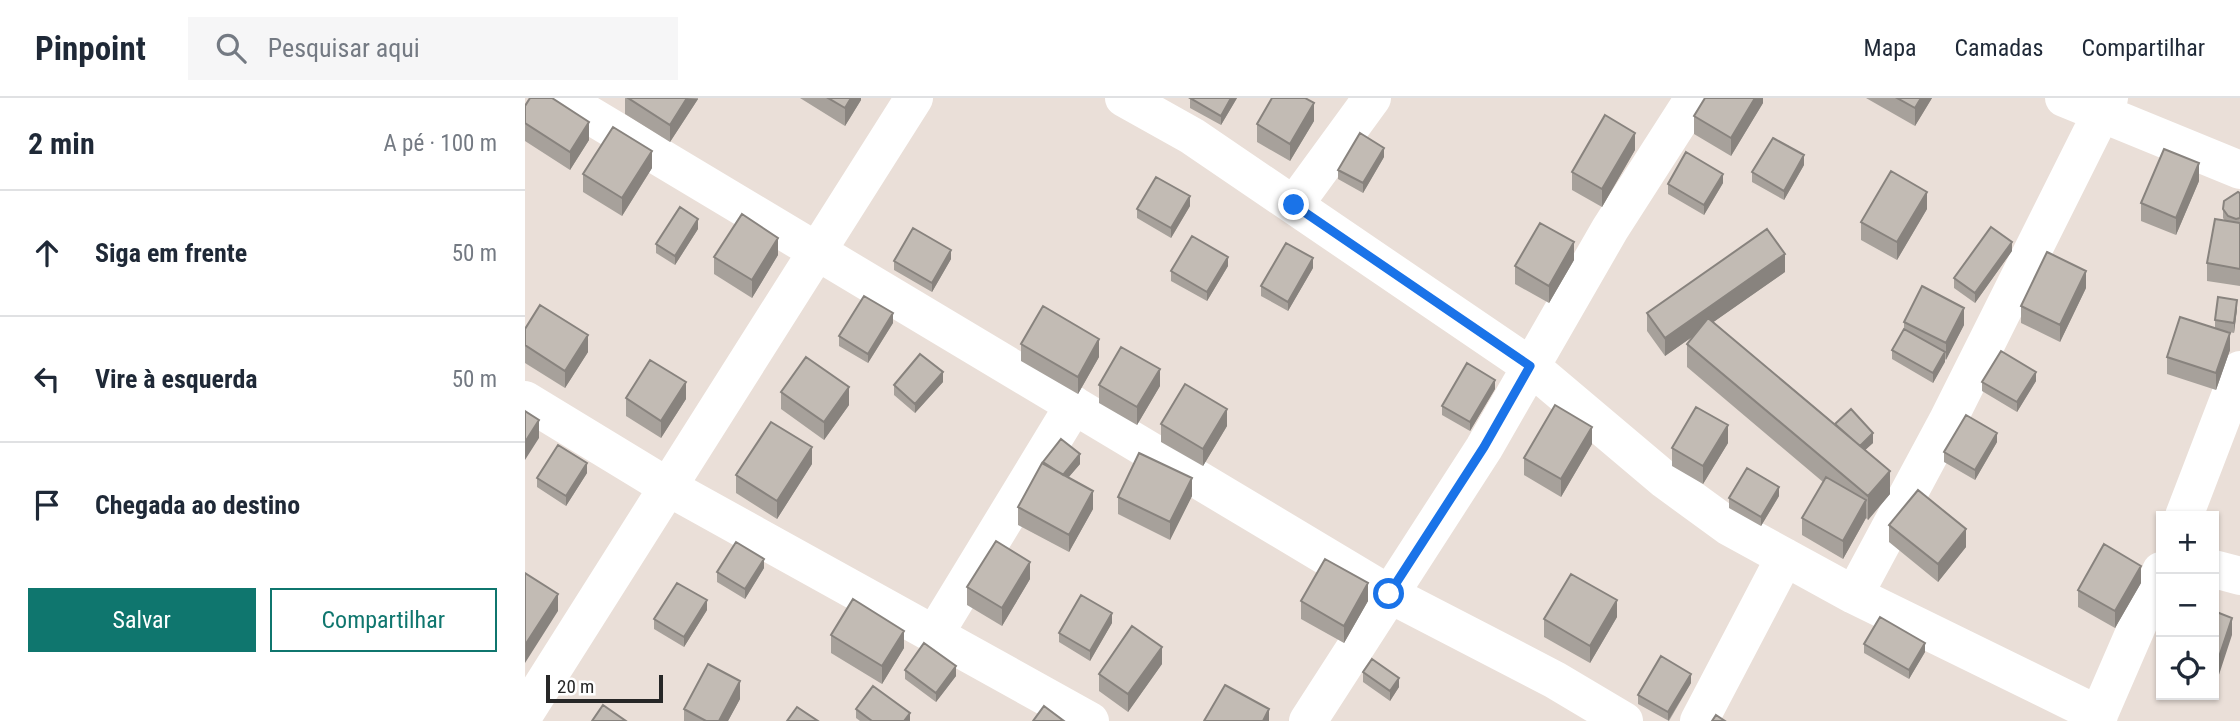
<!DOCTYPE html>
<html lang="pt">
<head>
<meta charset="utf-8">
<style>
	:root { --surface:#fff; --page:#f6f6f7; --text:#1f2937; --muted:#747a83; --line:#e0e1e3; --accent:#0f766e }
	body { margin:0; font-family:"Roboto Condensed",sans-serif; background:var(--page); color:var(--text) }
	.controls { position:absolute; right:21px; bottom:21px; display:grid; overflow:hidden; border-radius:0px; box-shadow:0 2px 5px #0004 }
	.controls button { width:63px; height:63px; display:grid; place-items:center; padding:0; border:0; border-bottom:2px solid var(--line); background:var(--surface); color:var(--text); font:35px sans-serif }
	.scale { position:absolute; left:21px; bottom:18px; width:117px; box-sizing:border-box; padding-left:7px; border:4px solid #272727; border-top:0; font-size:19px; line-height:24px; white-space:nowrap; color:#272727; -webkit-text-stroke:5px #fff; paint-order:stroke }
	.stop { position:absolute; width:21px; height:21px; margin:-16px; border:5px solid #1a73e8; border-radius:50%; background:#fff }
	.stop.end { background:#1a73e8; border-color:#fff; box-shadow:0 2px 7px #0008 }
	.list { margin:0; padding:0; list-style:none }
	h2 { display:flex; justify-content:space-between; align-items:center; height:91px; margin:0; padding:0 28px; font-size:30px }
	h2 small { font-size:23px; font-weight:400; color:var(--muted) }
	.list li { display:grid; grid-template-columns:46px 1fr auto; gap:21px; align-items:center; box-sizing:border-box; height:126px; padding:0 28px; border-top:2px solid var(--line) }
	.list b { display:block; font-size:26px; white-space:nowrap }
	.list em { font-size:23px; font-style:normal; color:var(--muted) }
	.actions { display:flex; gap:14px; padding:21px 28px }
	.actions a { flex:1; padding:16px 0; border:2px solid var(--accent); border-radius:0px; text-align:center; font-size:24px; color:var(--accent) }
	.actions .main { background:var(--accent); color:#fff }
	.icon { flex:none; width:38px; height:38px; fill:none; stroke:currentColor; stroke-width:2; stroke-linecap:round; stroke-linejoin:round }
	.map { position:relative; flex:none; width:1715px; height:623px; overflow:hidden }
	header { display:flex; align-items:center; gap:42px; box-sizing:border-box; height:98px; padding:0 35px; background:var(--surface); border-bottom:2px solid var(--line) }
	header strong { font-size:33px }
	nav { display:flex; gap:38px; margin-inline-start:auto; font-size:24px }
	.search { width:490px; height:63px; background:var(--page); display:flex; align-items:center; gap:18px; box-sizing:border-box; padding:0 24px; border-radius:0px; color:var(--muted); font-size:26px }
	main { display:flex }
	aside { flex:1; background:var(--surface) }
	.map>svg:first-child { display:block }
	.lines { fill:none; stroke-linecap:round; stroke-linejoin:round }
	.minor { stroke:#fff; stroke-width:38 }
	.wall { fill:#a7a19b }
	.shaded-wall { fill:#88837e }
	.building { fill:#c2bbb4; stroke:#88837e; stroke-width:2 }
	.route { stroke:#1a73e8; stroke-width:9 }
</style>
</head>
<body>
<header>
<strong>Pinpoint</strong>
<div class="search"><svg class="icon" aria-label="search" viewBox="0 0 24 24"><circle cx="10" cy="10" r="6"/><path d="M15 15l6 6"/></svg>Pesquisar aqui</div>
<nav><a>Mapa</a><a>Camadas</a><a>Compartilhar</a></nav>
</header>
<main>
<aside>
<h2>2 min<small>A pé · 100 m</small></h2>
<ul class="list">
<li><svg class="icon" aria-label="ahead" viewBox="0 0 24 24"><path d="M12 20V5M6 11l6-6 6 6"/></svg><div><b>Siga em frente</b></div><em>50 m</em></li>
<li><svg class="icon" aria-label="left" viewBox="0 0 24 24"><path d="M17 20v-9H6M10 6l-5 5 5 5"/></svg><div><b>Vire à esquerda</b></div><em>50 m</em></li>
<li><svg class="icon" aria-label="arrive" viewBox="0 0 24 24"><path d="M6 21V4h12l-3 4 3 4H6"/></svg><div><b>Chegada ao destino</b></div></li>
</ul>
<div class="actions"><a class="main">Salvar</a><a>Compartilhar</a></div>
</aside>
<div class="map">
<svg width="1715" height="623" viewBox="0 0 1715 623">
	<rect width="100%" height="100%" fill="#eadfd8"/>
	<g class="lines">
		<path class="minor" d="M36 0 864 496 1030 582 1099 623
			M599 0 667 38 1005 268 1140 382 1203 428 1329 497 1574 617
			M1539 0 1715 72
			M769 107 847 0
			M0 302 143 389 565 623
			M1659 418 1715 272
			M1689 471 1715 478
			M1329 497 1423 322 1584 0
			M409 537 549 307
			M0 615 389 0
			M783 623 959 350 1085 131 1169 0
			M1174 623 1260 459
			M1571 623 1636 473"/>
	</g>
	<path class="wall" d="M100 0H173V1L145 44 100 16Z
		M275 0H336V2L320 28Z
		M665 0H712L696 27 665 10Z
		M1238 0V5L1206 58 1169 36V18Z
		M1341 0H1407L1390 28Z
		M0 8 64 42 45 72 0 43Z
		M789 23 765 63 732 44V26Z
		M1110 52 1077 109 1047 92V74Z
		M859 59 838 95 813 81V72Z
		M1279 67 1259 102 1227 84V74Z
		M127 70 97 118 58 94V76Z
		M1674 83 1651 137 1616 123V105Z
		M1198 85 1179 117 1143 96V86Z
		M1715 95V188L1682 183V165L1700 123 1698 120V111Z
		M665 108 646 140 612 120V111Z
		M1402 111 1372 162 1336 142V124Z
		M173 131 150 167 131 155V146Z
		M1487 153 1450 205 1429 190V180Z
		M253 157 227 200 189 176V159Z
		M426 161 407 194 369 172V163Z
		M1049 162 1024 205 990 186V168Z
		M703 168 682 203 646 183V173Z
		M788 170 763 213 736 198V188Z
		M1260 174 1188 224 1310 326 1348 345 1340 352 1365 396 1343 422 1341 420 1318 461 1277 437V420L1298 384 1162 269V246L1168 238 1140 258 1122 233V215Z
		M1561 190 1535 244 1496 225V208Z
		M1712 211 1709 235 1700 233 1705 252 1691 292 1642 276V259L1690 230V222Z
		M1379 224 1439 227 1408 285 1367 261V252L1379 232Z
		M368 225 343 265 314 248V238Z
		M0 231 63 254 40 290 0 265Z
		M496 246 574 259 553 296 496 263Z
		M1511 283 1492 314 1457 293V284Z
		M418 284 390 315 369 297V287Z
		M574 287 635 288 612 327 574 305Z
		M970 291 945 333 917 317V308Z
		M256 294 324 307 299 342 256 311Z
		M101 300 161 301 136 340 101 318Z
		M636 326 702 328 678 368 636 344Z
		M1472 344 1450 382 1419 364V354Z
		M1203 345 1178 386 1147 368V350Z
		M1067 346 1036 399 999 377V360Z
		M518 364 555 366 543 380 568 411 544 454 493 427V409Z
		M287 366 252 421 211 395V377Z
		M62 375 41 408 12 389V380Z
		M667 398 645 442 593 416V399Z
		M1254 398 1236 428 1204 410V400Z
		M1364 427 1441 449 1413 484 1364 444Z
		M239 470 220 501 192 484V474Z
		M505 481 477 528 442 507V489Z
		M1616 485 1590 530 1553 509V492Z
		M776 503H843L819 545 776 521Z
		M182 512 159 549 129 531V521Z
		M1092 519 1065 565 1019 539V521Z
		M587 525 565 563 534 544V535Z
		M306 537 379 550 357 586 306 555Z
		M1339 546 1400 554 1384 581 1339 555Z
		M637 566 603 614 574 593V576Z
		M380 572 431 578 411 604 380 581Z
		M838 574 874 589 865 603 838 584Z
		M1166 585 1144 623 1113 606V597Z
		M215 601 203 623H159V611Z
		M331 611 385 623H335L331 620Z"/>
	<path class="shaded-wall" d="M162 0 173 1 145 44V27Z
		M326 0H336V2L320 28V10Z
		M706 0H712L696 27V18Z
		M1230 0H1238V5L1206 58V40Z
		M1396 0H1407L1390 28V10Z
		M789 5V23L765 63V46Z
		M64 24V42L45 72V54Z
		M1110 35V52L1077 109V91Z
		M859 50V59L838 95V85Z
		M127 53V70L97 118V100Z
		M1279 57V67L1259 102V93Z
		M1674 65V83L1651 137V120Z
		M1198 76V85L1179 117V107Z
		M1402 94V111L1372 162V144Z
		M665 98V108L646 140V130Z
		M173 121V131L150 167V158Z
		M253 140V157L227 200V182Z
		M1049 144V162L1024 205V188Z
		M1487 144V153L1450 205V195Z
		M426 152V161L407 194V185Z
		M1260 156V174L1140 258V240Z
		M703 159V168L682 203V194Z
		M788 160V170L763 213V204Z
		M1561 173V190L1535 244V227Z
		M1712 202V211L1709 235V225Z
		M1439 210V227L1421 262V245Z
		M368 215V225L343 265V256Z
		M1705 235V252L1691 292V275Z
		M63 237V254L40 290V273Z
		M574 241V259L553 296V279Z
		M1420 254V264L1408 285V275Z
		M635 271V288L612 327V309Z
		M418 274V284L390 315V306Z
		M1511 274V283L1492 314V304Z
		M970 282V291L945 333V324Z
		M161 284V301L136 340V323Z
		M324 289V307L299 342V324Z
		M702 311V328L678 368V351Z
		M14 322V340L0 362V344Z
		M1203 327V345L1178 386V368Z
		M1067 329V346L1036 399V381Z
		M1348 335V345L1327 364V354Z
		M1472 335V344L1450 382V372Z
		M287 349V366L252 421V403Z
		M555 356V366L536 388V379Z
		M62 365V375L41 408V398Z
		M1365 373V396L1343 422V398Z
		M667 380V398L645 442V424Z
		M1254 389V398L1236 428V419Z
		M568 393V411L544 454V437Z
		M1341 402V420L1318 461V443Z
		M1441 431V449L1413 484V466Z
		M239 461V470L220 501V491Z
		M505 464V481L477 528V510Z
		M1616 468V485L1590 530V513Z
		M843 485V503L819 545V528Z
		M33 496V513L0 565V547Z
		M182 502V512L159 549V539Z
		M1092 502V519L1065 565V548Z
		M587 515V525L565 563V553Z
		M1707 520V537L1689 592V574Z
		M379 533V550L357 586V568Z
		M1400 545V554L1384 581V572Z
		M637 549V566L603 614V596Z
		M431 568V578L411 604V595Z
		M1166 576V585L1143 623V614Z
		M874 580V589L865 603V593Z
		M215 583V601L203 623H194Z
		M744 611V623H738Z
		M385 615V623H379Z"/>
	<path class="building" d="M5 0H27L64 24 45 54 0 25V8Z
		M103 0H162L145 27Z
		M303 0H326L320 10Z
		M665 0H706L696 18Z
		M747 0H780L789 5 765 46 732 26Z
		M1180 0H1230L1206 40 1169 18Z
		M1372 0H1396L1390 10Z
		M1080 17 1110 35 1077 91 1047 74Z
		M88 29 127 53 97 100 58 76Z
		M835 35 859 50 838 85 813 72Z
		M1248 40 1279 57 1259 93 1227 74Z
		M1639 51 1674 65 1651 120 1616 105Z
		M1161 54 1198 76 1179 107 1143 86Z
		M1366 73 1402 94 1372 144 1336 124Z
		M631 79 665 98 646 130 612 111Z
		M1713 94 1715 95V120L1711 121 1703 118 1698 111 1699 103Z
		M155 109 173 121 150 158 131 146Z
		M217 116 253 140 227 182 189 159Z
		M1690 121 1715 125V171L1682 165Z
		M1015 125 1049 144 1024 188 990 168Z
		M1466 129 1487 144 1450 195 1429 180Z
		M388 130 426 152 407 185 369 163Z
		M1242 131 1260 156 1140 240 1122 215Z
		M667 138 703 159 682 194 646 173Z
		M761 145 788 160 763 204 736 188Z
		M1522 154 1561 173 1535 227 1496 208Z
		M1397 188 1439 210 1421 245 1379 224Z
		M339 198 368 215 343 256 314 238Z
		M1693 199 1712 202 1709 225 1690 222Z
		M15 207 63 237 40 273 0 247V231Z
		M518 208 574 241 553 279 496 246Z
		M1655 219 1705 235 1691 275 1642 259Z
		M1183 220 1365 373 1343 398 1162 246Z
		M1379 231 1420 254 1408 275 1367 252Z
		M596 249 635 271 612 309 574 287Z
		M1476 253 1511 274 1492 304 1457 284Z
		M395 256 418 274 390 306 369 287Z
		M281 259 324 289 299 324 256 294Z
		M125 262 161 284 136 323 101 300Z
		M942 265 970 282 945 324 917 308Z
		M660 286 702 311 678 351 636 326Z
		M1030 307 1067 329 1036 381 999 360Z
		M1171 309 1203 327 1178 368 1147 350Z
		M1326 311 1348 335 1335 348 1310 326Z
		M0 313 14 322 0 344Z
		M1441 317 1472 335 1450 372 1419 354Z
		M246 324 287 349 252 403 211 377Z
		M536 341 555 356 538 377 518 364Z
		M33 347 62 365 41 398 12 380Z
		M614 355 667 380 645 424 593 399Z
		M517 365 568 393 544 437 493 409Z
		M1222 370 1254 389 1236 419 1204 400Z
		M1301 379 1341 402 1318 443 1277 420Z
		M1393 392 1441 431 1413 466 1364 427Z
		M471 443 505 464 477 510 442 489Z
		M211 444 239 461 220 491 192 474Z
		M1579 446 1616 468 1590 513 1553 492Z
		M800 461 843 485 819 528 776 503Z
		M0 475 33 496 0 547Z
		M1046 476 1092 502 1065 548 1019 521Z
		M152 485 182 502 159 539 129 521Z
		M556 497 587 515 565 553 534 535Z
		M328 501 379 533 357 568 306 537Z
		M1689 513 1707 520 1689 574Z
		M1355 519 1400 545 1384 572 1339 546Z
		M607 528 637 549 603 596 574 576Z
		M399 545 431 568 411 595 380 572Z
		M1136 558 1166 576 1143 614 1113 597Z
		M847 561 874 580 865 593 838 574Z
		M183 566 215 583 194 623H181L159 611Z
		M700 587 744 611 738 623H679Z
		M348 588 385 615 379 623H347L331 611Z
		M78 607 101 623H67Z
		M519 608 539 623H508Z
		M272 609 293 623H262Z
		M1191 617 1200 623H1187Z"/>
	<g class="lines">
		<path class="route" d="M769 107 1005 268 959 349 864 496"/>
	</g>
</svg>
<div class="controls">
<button>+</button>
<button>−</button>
<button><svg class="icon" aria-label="locate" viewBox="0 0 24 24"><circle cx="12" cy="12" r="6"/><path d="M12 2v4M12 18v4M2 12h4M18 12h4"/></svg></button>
</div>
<div class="scale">20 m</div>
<div class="stop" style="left:864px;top:496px"></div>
<div class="stop end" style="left:769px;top:107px"></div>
</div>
</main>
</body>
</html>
